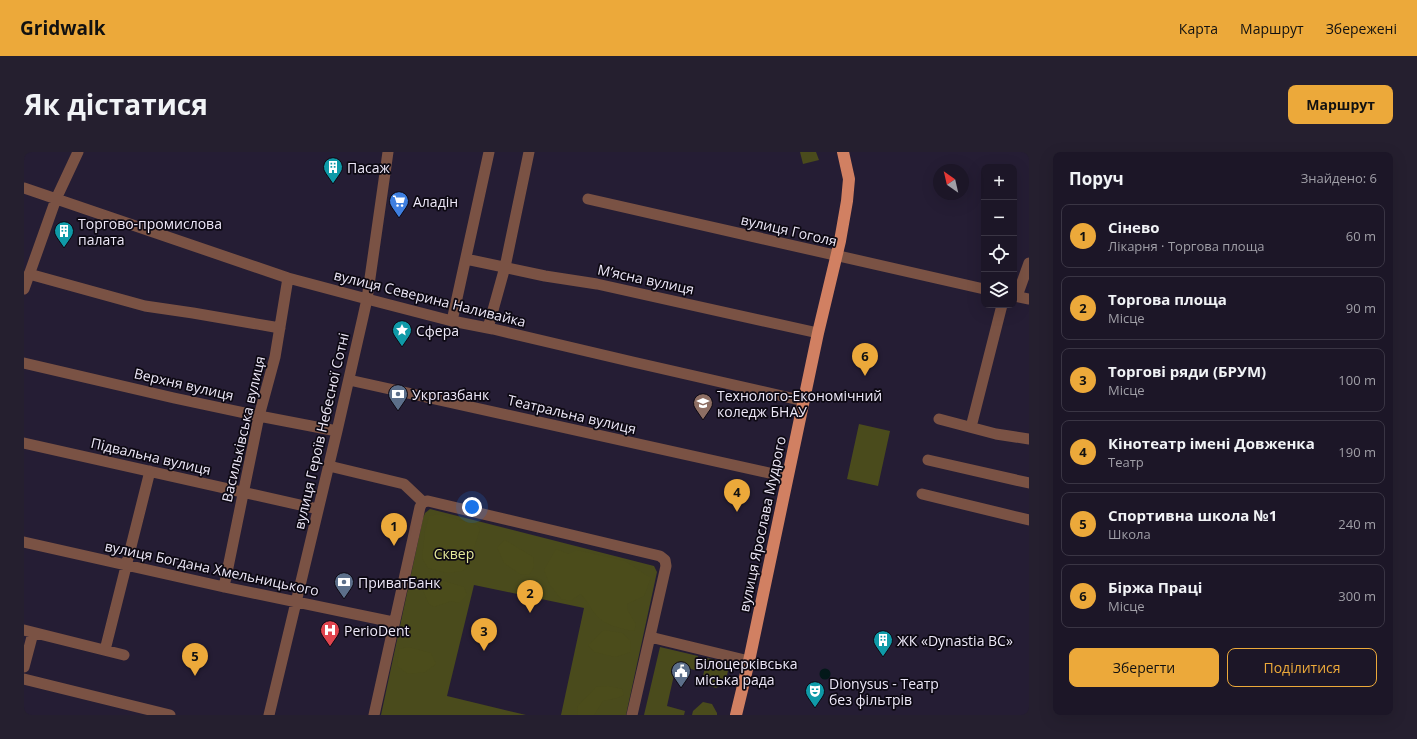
<!DOCTYPE html>
<html lang="uk">
<head>
<meta charset="utf-8">
<style>
	:root { --surface:#1c1627; --page:#251f2f; --text:#f1f3f6; --muted:#a09fa7; --line:#3a3544; --accent:#eca93a }
	body { margin:0; font-family:"Open Sans",sans-serif; background:var(--page); color:var(--text) }
	.controls { position:absolute; right:12px; top:12px; display:grid; overflow:hidden; border-radius:8px; box-shadow:0 4px 16px #0002 }
	.controls button { width:36px; height:36px; display:grid; place-items:center; padding:0; border:0; border-bottom:1px solid var(--line); background:var(--surface); color:var(--text); font:20px sans-serif }
	.compass { position:absolute; left:909px; top:12px; width:36px; height:36px; border-radius:50%; background:var(--surface); box-shadow:0 4px 16px #0002; rotate:326deg }
	.you { position:absolute; left:448px; top:355px; width:14px; height:14px; margin:-10px; border:3px solid #fff; border-radius:50%; background:#1a73e8; box-shadow:0 0 0 6px #1a73e833 }
	.badge { display:grid; place-items:center; width:26px; height:26px; border-radius:50%; background:var(--accent); color:#111; font-size:13px; font-weight:700 }
	.pin { position:absolute; translate:-50% -33px; filter:drop-shadow(0 1px 2px #0008) }
	.pin::after { content:''; position:absolute; top:21px; width:14px; height:12px; background:inherit; clip-path:polygon(0 0,100% 0,50% 100%) }
	.list { margin:0; padding:0; list-style:none }
	h2 { display:flex; justify-content:space-between; align-items:center; height:52px; margin:0; padding:0 16px; font-size:17px }
	h2 small { font-size:13px; font-weight:400; color:var(--muted) }
	.list li { display:grid; grid-template-columns:26px 1fr auto; gap:12px; align-items:center; box-sizing:border-box; height:64px; margin:0 8px 8px; padding:0 8px; border:1px solid var(--line); border-radius:8px }
	.list b { display:block; font-size:15px; white-space:nowrap }
	.list p { margin:0; font-size:13px; white-space:nowrap; color:var(--muted) }
	.list em { font-size:13px; font-style:normal; color:var(--muted) }
	.actions { display:flex; gap:8px; padding:12px 16px }
	.actions a { flex:1; padding:9px 0; border:1px solid var(--accent); border-radius:8px; text-align:center; font-size:14px; color:var(--accent) }
	.actions .main { background:var(--accent); color:#111 }
	.icon { flex:none; width:22px; height:22px; fill:none; stroke:currentColor; stroke-width:2; stroke-linecap:round; stroke-linejoin:round }
	.map { position:relative; flex:none; width:1005px; height:563px; overflow:hidden; border-radius:8px }
	header { display:flex; align-items:center; gap:24px; box-sizing:border-box; height:56px; padding:0 20px; background:var(--accent); color:#111 }
	header strong { font-size:19px }
	nav { display:flex; gap:22px; margin-inline-start:auto; font-size:14px }
	.intro { display:flex; align-items:center; justify-content:space-between; box-sizing:border-box; height:96px; padding:0 24px }
	h1 { margin:0; font-size:28px }
	.button { padding:10px 18px; border-radius:8px; background:var(--accent); color:#111; font-size:14px; font-weight:700 }
	main { display:flex; gap:24px; padding:0 24px }
	aside { flex:1; background:var(--surface); border-radius:8px; box-shadow:0 4px 16px #0002 }
	.map>svg:first-child { display:block }
	.green { fill:#4a4b1c }
	.forest { fill:#4b4c1b }
	.water { fill:#031819 }
	.lines { fill:none; stroke-linecap:round; stroke-linejoin:round }
	.minor { stroke:#7a5244; stroke-width:11 }
	.major { stroke:#d18062; stroke-width:12 }
	.labels { text-anchor:middle; dominant-baseline:central; stroke-width:3.5; stroke-linejoin:round; paint-order:stroke }
	.poi-label { font-size:14px; fill:#ede8f8; stroke:#0d0913; text-anchor:start }
	.street-label { font-size:14px; fill:#ede8f8; stroke:#0d0913 }
	.park-label { font-size:14px; fill:#e5e89a; stroke:#0d0913 }
</style>
</head>
<body>
<header>
<strong>Gridwalk</strong>
<nav><a>Карта</a><a>Маршрут</a><a>Збережені</a></nav>
</header>
<div class="intro"><h1>Як дістатися</h1><a class="button">Маршрут</a></div>
<main>
<div class="map">
<svg width="1005" height="563" viewBox="0 0 1005 563">
	<rect width="100%" height="100%" fill="#251d34"/>
	<path class="green" d="M776 0H792L795 8 779 12Z
		M835 272 866 279 854 334 823 327Z
		M406 357 630 414 633 420 602 563H537L560 456 450 433 423 544 502 563H357L399 366 401 361Z
		M636 495 674 504 671 518 652 514 643 554 661 559 660 563H620Z
		M683 506 706 511 701 531 692 536 683 533 679 524Z
		M679 550 688 552 693 561V563H668L669 559Z"/>
	<path class="forest" d="M415 362 453 373 456 377 451 393 446 412 438 419 423 421 404 416 398 406 401 379 405 364Z
		M481 388 509 405 510 415 505 423 496 422 480 411 473 395Z
		M532 397 545 402 553 398 601 409 627 426 620 444 603 452 604 459 612 472 610 479C596 476 581 474 572 463 566 456 563 447 556 442L547 449 537 447 526 433 520 418Z
		M407 425 440 435 443 443 435 451 427 449 410 455 405 452 397 434 400 426Z
		M580 478 598 481 606 488 607 500 591 505 570 500 564 493Z
		M384 495 407 501 412 512 401 520 384 522 373 514 375 497Z
		M584 534 598 537 600 543 593 546 579 549 570 563H553L554 554 572 535Z"/>
	<path class="water" d="M795.5 522a5.5 5.5 0 1 1 11 0a5.5 5.5 0 1 1-11 0Z"/>
	<g class="lines">
		<path class="minor" d="M0 36 264 126 343 147 428 169 469 177 609 210 780 249
			M564 47 960 137
			M442 107 521 124 573 132 794 181
			M5 122 121 154 169 161 256 176
			M0 137 32 47 54 0
			M990 144 1005 147
			M993 144 1005 111
			M428 169 465 0
			M464 176 481 115 505 0
			M0 211 150 246 235 264 313 279
			M325 228 763 325
			M915 267 972 282 1005 287
			M947 275 978 153
			M0 291 294 357
			M904 308 1005 331
			M305 314 380 332 399 350
			M898 342 1005 368
			M0 390 200 435 369 470
			M200 435 235 264 251 205 264 126
			M0 478 100 503
			M626 485 725 509
			M81 498 126 319
			M0 515 9 481
			M0 527 146 563
			M245 563 313 279 339 165 343 147 364 0
			M350 563 396 355 399 350 404 349 636 404 641 408 642 414 608 563"/>
		<path class="major" d="M712 563 725 509 794 181 816 89 823 49 825 27 819 0"/>
	</g>
	<defs>
		<symbol id="building-pin" viewBox="-11 -11 22 30"><path d="M0 17L-7.5 6A9.5 9.5 0 1 1 7.5 6Z" fill="#0f9aa8" stroke="#0d0913"/><path d="M-4-6H4V6H1V3H-1V6H-4ZM-2.5-4.3h1.7v1.8h-1.7ZM.8-4.3h1.7v1.8H.8ZM-2.5-1h1.7V.8h-1.7ZM.8-1h1.7V.8H.8Z" fill="#fff"/></symbol>
		<symbol id="supermarket-pin" viewBox="-11 -11 22 30"><path d="M0 17L-7.5 6A9.5 9.5 0 1 1 7.5 6Z" fill="#3f7fe0" stroke="#0d0913"/><path d="M-6-5.5h2.5l.6 2H6L4.5 2H-2.5L-4.4-4H-6ZM-1.5 3.2a1.3 1.3 0 1 0 .1 0ZM3 3.2a1.3 1.3 0 1 0 .1 0Z" fill="#fff"/></symbol>
		<symbol id="sight-pin" viewBox="-11 -11 22 30"><path d="M0 17L-7.5 6A9.5 9.5 0 1 1 7.5 6Z" fill="#0f9aa8" stroke="#0d0913"/><path d="M0-6L1.8-2.2L6-1.7L2.9 1.2L3.7 5.4L0 3.3L-3.7 5.4L-2.9 1.2L-6-1.7L-1.8-2.2Z" fill="#fff"/></symbol>
		<symbol id="bank-pin" viewBox="-11 -11 22 30"><path d="M0 17L-7.5 6A9.5 9.5 0 1 1 7.5 6Z" fill="#5c6f8a" stroke="#0d0913"/><path d="M-6-4H6V4H-6ZM0-2.3a2.3 2.3 0 1 0 0 4.6a2.3 2.3 0 1 0 0-4.6Z" fill="#fff"/></symbol>
		<symbol id="university-pin" viewBox="-11 -11 22 30"><path d="M0 17L-7.5 6A9.5 9.5 0 1 1 7.5 6Z" fill="#8d6e63" stroke="#0d0913"/><path d="M0-5L7-2L0 1L-7-2ZM-4 1L0 2.5L4 1V4Q0 6-4 4Z" fill="#fff"/></symbol>
		<symbol id="hospital-pin" viewBox="-11 -11 22 30"><path d="M0 17L-7.5 6A9.5 9.5 0 1 1 7.5 6Z" fill="#e0444e" stroke="#0d0913"/><path d="M-5-5h3v3.5h4V-5h3V5h-3V1.5h-4V5h-3Z" fill="#fff"/></symbol>
		<symbol id="civic-pin" viewBox="-11 -11 22 30"><path d="M0 17L-7.5 6A9.5 9.5 0 1 1 7.5 6Z" fill="#5c6f8a" stroke="#0d0913"/><path d="M-.6-6.5H3V-4.5H.6V-3L4-1V1h2V6H-6V1h2V-1L-.6-3ZM-1.2 2.5V6h2.4V2.5Z" fill="#fff"/></symbol>
		<symbol id="theatre-pin" viewBox="-11 -11 22 30"><path d="M0 17L-7.5 6A9.5 9.5 0 1 1 7.5 6Z" fill="#0f9aa8" stroke="#0d0913"/><path d="M-5-5.5Q0-4 5-5.5V0Q5 5 0 6Q-5 5-5 0ZM-3.3-2.5H-1v1.5H-3.3ZM1-2.5H3.3v1.5H1ZM-2.8 1Q0 5.5 2.8 1Z" fill="#fff"/></symbol>
	</defs>
	<g fill-rule="evenodd">
		<use href="#building-pin" x="298" y="4" width="22" height="30"/>
		<use href="#supermarket-pin" x="364" y="38" width="22" height="30"/>
		<use href="#building-pin" x="29" y="68" width="22" height="30"/>
		<use href="#sight-pin" x="367" y="167" width="22" height="30"/>
		<use href="#bank-pin" x="363" y="231" width="22" height="30"/>
		<use href="#university-pin" x="668" y="240" width="22" height="30"/>
		<use href="#bank-pin" x="309" y="419" width="22" height="30"/>
		<use href="#hospital-pin" x="295" y="467" width="22" height="30"/>
		<use href="#building-pin" x="848" y="477" width="22" height="30"/>
		<use href="#civic-pin" x="646" y="508" width="22" height="30"/>
		<use href="#theatre-pin" x="780" y="528" width="22" height="30"/>
	</g>
	<g class="labels">
		<g class="poi-label">
			<text x="323" y="15">Пасаж</text>
			<text x="389" y="49">Аладін</text>
			<text x="54" y="71">Торгово-промислова<tspan x="54" dy="16">палата</tspan></text>
			<text x="392" y="178">Сфера</text>
			<text x="388" y="242">Укргазбанк</text>
			<text x="693" y="243">Технолого-Економічний<tspan x="693" dy="16">коледж БНАУ</tspan></text>
			<text x="334" y="430">ПриватБанк</text>
			<text x="320" y="478">PerioDent</text>
			<text x="873" y="488">ЖК «Dynastia BC»</text>
			<text x="671" y="511">Білоцерківська<tspan x="671" dy="16">міська рада</tspan></text>
			<text x="805" y="531">Dionysus - Театр<tspan x="805" dy="16">без фільтрів</tspan></text>
		</g>
		<g class="street-label">
			<text transform="translate(765 78) rotate(13)">вулиця Гоголя</text>
			<text transform="translate(622 127) rotate(12)">Мʼясна вулиця</text>
			<text transform="translate(406 146) rotate(14)">вулиця Северина Наливайка</text>
			<text transform="translate(160 232) rotate(13)">Верхня вулиця</text>
			<text transform="translate(548 262) rotate(13)">Театральна вулиця</text>
			<text transform="translate(219 277) rotate(-77)">Васильківська вулиця</text>
			<text transform="translate(297 279) rotate(-77)">вулиця Героїв Небесної Сотні</text>
			<text transform="translate(127 304) rotate(13)">Підвальна вулиця</text>
			<text transform="translate(738 372) rotate(-78)">вулиця Ярослава Мудрого</text>
			<text transform="translate(188 416) rotate(12)">вулиця Богдана Хмельницького</text>
		</g>
		<g class="park-label">
			<text x="430" y="401">Сквер</text>
		</g>
	</g>
</svg>
<div class="controls">
<button>+</button>
<button>−</button>
<button><svg class="icon" aria-label="locate" viewBox="0 0 24 24"><circle cx="12" cy="12" r="6"/><path d="M12 2v4M12 18v4M2 12h4M18 12h4"/></svg></button>
<button><svg class="icon" aria-label="layers" viewBox="0 0 24 24"><path d="M12 4l9 5-9 5-9-5zM3 14l9 5 9-5"/></svg></button>
</div>
<svg class="compass" viewBox="-18 -18 36 36"><path d="M0-13l5 13h-10z" fill="#e53935"/><path d="M0 13l5-13h-10z" fill="#a09fa7"/></svg>
<div class="you"></div>
<div class="pin badge" style="left:370px;top:394px">1</div>
<div class="pin badge" style="left:506px;top:461px">2</div>
<div class="pin badge" style="left:460px;top:499px">3</div>
<div class="pin badge" style="left:713px;top:360px">4</div>
<div class="pin badge" style="left:171px;top:524px">5</div>
<div class="pin badge" style="left:841px;top:224px">6</div>
</div>
<aside>
<h2>Поруч<small>Знайдено: 6</small></h2>
<ul class="list">
<li><span class="badge">1</span><div><b>Сінево</b><p>Лікарня · Торгова площа</p></div><em>60 m</em></li>
<li><span class="badge">2</span><div><b>Торгова площа</b><p>Місце</p></div><em>90 m</em></li>
<li><span class="badge">3</span><div><b>Торгові ряди (БРУМ)</b><p>Місце</p></div><em>100 m</em></li>
<li><span class="badge">4</span><div><b>Кінотеатр імені Довженка</b><p>Театр</p></div><em>190 m</em></li>
<li><span class="badge">5</span><div><b>Спортивна школа №1</b><p>Школа</p></div><em>240 m</em></li>
<li><span class="badge">6</span><div><b>Біржа Праці</b><p>Місце</p></div><em>300 m</em></li>
</ul>
<div class="actions"><a class="main">Зберегти</a><a>Поділитися</a></div>
</aside>
</main>
</body>
</html>
